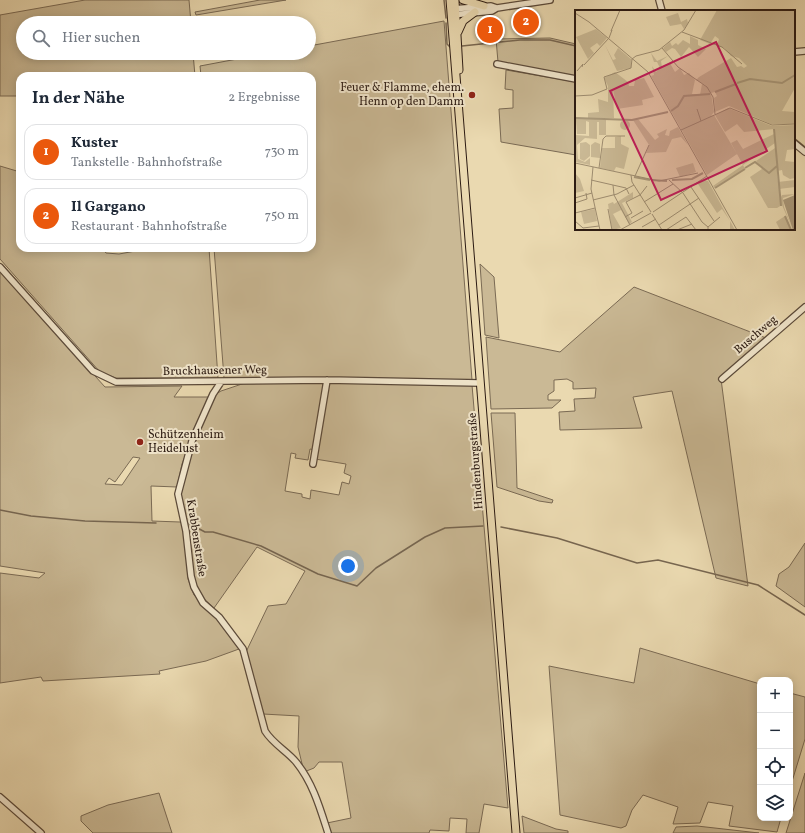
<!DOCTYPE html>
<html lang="de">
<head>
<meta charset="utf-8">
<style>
	:root { --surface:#fff; --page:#f2f2f3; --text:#1f2937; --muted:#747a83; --line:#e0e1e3; --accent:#ea580c }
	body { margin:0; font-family:Vollkorn,serif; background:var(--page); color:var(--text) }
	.controls { position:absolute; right:12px; bottom:12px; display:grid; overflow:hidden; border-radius:8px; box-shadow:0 2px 10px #0003 }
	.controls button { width:36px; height:36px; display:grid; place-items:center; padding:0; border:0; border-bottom:1px solid var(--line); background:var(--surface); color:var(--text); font:20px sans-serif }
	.you { position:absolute; left:348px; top:566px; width:14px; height:14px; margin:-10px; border:3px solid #fff; border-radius:50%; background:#1a73e8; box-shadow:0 0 0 6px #1a73e833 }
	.badge { display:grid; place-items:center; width:26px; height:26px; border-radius:50%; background:var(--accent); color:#fff; font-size:13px; font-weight:700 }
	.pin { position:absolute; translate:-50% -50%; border:2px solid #fff; box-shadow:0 1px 4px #0006 }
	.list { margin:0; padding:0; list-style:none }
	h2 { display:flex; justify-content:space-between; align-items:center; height:52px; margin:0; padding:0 16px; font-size:17px }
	h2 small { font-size:13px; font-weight:400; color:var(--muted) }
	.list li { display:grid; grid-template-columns:26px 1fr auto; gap:12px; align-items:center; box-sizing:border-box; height:56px; margin:0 8px 8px; padding:0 8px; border:1px solid var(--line); border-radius:12px }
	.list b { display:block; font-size:15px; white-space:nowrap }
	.list p { margin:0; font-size:13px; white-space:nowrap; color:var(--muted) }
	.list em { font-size:13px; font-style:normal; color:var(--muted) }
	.icon { flex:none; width:22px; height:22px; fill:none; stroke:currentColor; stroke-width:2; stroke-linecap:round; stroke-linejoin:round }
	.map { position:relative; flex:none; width:805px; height:833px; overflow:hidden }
	.search { position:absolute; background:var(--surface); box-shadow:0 2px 10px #0003; left:16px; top:16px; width:300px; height:44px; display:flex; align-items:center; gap:10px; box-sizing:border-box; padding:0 14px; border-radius:22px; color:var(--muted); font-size:15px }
	.panel { position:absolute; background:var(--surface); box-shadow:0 2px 10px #0003; left:16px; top:72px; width:300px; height:180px; border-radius:12px }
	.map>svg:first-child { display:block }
	.green { fill:#cab995; stroke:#7a6a54; fill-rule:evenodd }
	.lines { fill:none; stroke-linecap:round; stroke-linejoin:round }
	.stream { stroke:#776650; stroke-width:1.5 }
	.minor-casing { stroke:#5b4a3a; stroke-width:8 }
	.major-casing { stroke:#2b1a12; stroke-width:9 }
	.minor { stroke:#f1e6cc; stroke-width:5.5 }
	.major { stroke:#ead9b0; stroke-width:7 }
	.poi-dot { fill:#8f2418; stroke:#f1e6cc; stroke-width:1.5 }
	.labels { text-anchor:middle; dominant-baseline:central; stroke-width:4; stroke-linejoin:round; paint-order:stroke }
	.poi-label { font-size:12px; fill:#2b1a12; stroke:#f1e6cc; text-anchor:end }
	.street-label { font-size:12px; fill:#2b1a12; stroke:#f1e6cc }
	.inset-river { fill:none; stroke:#a9987a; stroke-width:2 }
	.inset-road { fill:none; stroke:#9e8d71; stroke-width:1 }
	.view { fill:#c2185b; fill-opacity:0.15; stroke:#c2185b; stroke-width:2 }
	.inset-edge { fill:none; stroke:#2b1a12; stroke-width:2 }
</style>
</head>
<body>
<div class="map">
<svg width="805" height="833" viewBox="0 0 805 833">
	<rect width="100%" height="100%" fill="#ead9b0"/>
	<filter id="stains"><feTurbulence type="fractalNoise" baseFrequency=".005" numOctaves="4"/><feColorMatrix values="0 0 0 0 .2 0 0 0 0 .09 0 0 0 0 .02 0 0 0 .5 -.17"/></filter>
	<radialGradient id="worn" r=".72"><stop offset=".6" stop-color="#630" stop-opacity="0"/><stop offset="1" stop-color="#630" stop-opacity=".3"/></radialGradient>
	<path class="green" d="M85 0H189L191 23H23V53H193L195 76H20V96H0V15Z
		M260 0H286L196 15 195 12Z
		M444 21 472 380 224 378 214 248H312V76H201L200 66 269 53H309V46Z
		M550 38 576 44V76L498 62 496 39Z
		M506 70 576 82V155L501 142 499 109 513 108V90L505 89Z
		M0 166 20 172V248H102L106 253 119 254 152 248H209L218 378H116L100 372 0 259Z
		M480 264 494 277 499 338 485 335Z
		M0 271 105 387 182 386 174 397H208L182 464 177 487 151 486 152 521 180 522 184 525 188 579 194 595 219 621 239 649 206 661 159 671 160 674 43 681 41 677 0 683V573L39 578 45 573 0 566ZM133 457 140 458 122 485 105 484 109 478 115 482Z
		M634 287 766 338 721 379 748 586 716 578 672 391 633 397 642 428 560 430 559 412 575 411 574 399 595 398 596 388 573 389V382L567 379 554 380V391L548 395V400H561L552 408 491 409 486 337 560 352Z
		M319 381 325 387 315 450 310 449 308 460 295 458 296 454 291 453 285 491 302 494V497L310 499 311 490 339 495 342 482 349 484 351 476 344 473 346 464 315 459 328 382 472 385 508 808 484 804 479 833H466L467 819 450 818 449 831 430 830 429 833H330L327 823 351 818 342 762H319L314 768 304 772 298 747 299 716 263 714 246 652 268 606 286 604 305 571 257 547 214 608 200 595 193 575 185 510 180 500 183 482 192 450 211 403 216 394 221 391 245 383Z
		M491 413H515L517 488 553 500 552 503 539 501 497 487Z
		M805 543V607L776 586 779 574 789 567Z
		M640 648 760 684V818H781L777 832 729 826 733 806 708 802 700 823 673 824 678 807 643 795 632 810 626 826 621 828 560 815 549 666 634 683Z
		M790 693 805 697V739L790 788Z
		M805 773V833H786Z
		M159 793 172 833H93L81 821V816L108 805Z
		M522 816 556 829 568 831V833H524Z
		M697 826 759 833H673L676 827Z"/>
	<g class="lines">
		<path class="stream" d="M444 0 446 18
			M446 23 447 44 450 47
			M462 46 520 40H550L576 46
			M794 138 805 147
			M0 510 31 516 85 521 156 523
			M188 523 205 532H213L261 546 318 574 357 586 376 568 425 537 445 528 483 526
			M501 527 557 538 637 563 658 560 758 585 805 615"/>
		<defs>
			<path id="minor" d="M659 0 662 11
				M452 9 491 6 497 8
				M452 15 492 11 497 8 550 0
				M794 52 805 51
				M497 64 576 79
				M794 143 805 152
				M0 267 93 371 116 382 327 380 480 383
				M722 379 805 307
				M221 382 213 394 192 441 178 494 186 531 191 576 194 587 203 603 219 617 243 649 265 731C273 744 287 751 296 762 313 783 320 808 328 833
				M313 464 327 380
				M0 797 41 833"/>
			<path id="major" d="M450 0 516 833
				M463 0 484 6
				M455 1 459 70
				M458 32 463 21 475 12"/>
		</defs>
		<use href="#minor" class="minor-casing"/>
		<use href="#major" class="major-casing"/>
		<use href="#minor" class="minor"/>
		<use href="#major" class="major"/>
	</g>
	<g class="poi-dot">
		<circle cx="472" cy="95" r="4"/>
		<circle cx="140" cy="442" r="4"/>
	</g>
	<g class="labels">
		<g class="poi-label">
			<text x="464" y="88">Feuer &amp; Flamme, ehem.<tspan x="464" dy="14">Henn op den Damm</tspan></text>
			<text x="148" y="435" text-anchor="start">Schützenheim<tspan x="148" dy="14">Heidelust</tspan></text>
		</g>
		<g class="street-label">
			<text transform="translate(756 335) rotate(-41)">Buschweg</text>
			<text transform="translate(215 371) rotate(-1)">Bruckhausener Weg</text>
			<text transform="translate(476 461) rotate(-94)">Hindenburgstraße</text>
			<text transform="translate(196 538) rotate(81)">Krabbenstraße</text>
		</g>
	</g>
	<g transform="translate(575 10)">
		<rect width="220" height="220" fill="#ead9b0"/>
		<path d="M142 0H220V78L207 101 220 102V114H196L154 96 140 102 139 88 142 86 140 82 136 83 139 102 136 106 139 105 162 144 132 165 76 66 79 65 77 56 81 62 85 58 82 52H79L76 43 82 51 93 46 86 51 87 57 97 51 96 55 100 62 105 58 109 65 114 63 120 70 117 84 125 85 127 74 132 76 121 70 124 67 156 48 162 57 166 56 169 58 172 56 164 48 156 46 149 38 142 36 144 29 140 26 135 34 125 30ZM103 3 106 12 112 9 113 13 109 19 106 14 95 16 91 7ZM21 19 32 28 25 36 22 33 15 38 19 43 13 49 1 27ZM115 26 123 30V35L131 39 123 47 114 37 106 47 100 39 97 38 91 42 88 38 95 32 97 36 101 33 103 35 108 30 115 34ZM30 35 38 50 41 49 39 45 43 38 56 49V58L42 61ZM40 62 53 72 54 76H59L60 70 69 68 79 87 67 90 68 95 42 99 38 79 39 108 13 109V103L24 102 23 89 33 92V76L29 68ZM153 98 197 116 220 115V139L212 140 210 151 220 152V168L215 169 208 165 207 160 202 161 203 172 220 170V177L204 179 205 189 207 185 220 184 208 188 209 197 218 220 207 195 202 198H193L175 167 187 159 181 151 200 138V133L168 155 156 133 162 130 168 139 199 124V119L169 122 162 114 150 122 140 105ZM0 107 31 110V125H24V112H22V129L10 128 2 135 3 149 10 152 15 148V155L1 152ZM2 111V124H11V111L14 112V126L1 125ZM63 109 80 130 84 127 82 124 92 119 90 125 94 126 95 121 103 117 113 135 106 127 97 129 91 142 71 143 74 135 58 110ZM45 115a5 5 0 1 1 10 0a5 5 0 1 1-10 0ZM46 126V134L54 138 49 159 41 157 39 161 25 158 27 138H40V127ZM11 132 15 135V146L9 151 5 149V133ZM20 132 25 134V148L16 147V135ZM118 153 121 162 105 167 101 158ZM168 155 170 159 140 178 138 176ZM0 163 5 169 9 181 0 183ZM129 170 133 171 160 220H155V211L147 199 142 203 123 174ZM58 182V188L47 193 57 212 54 214 46 200 38 204 46 218 37 220 33 194 38 192 39 194ZM20 199 22 211 9 214 6 202ZM210 206 215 220H205L201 212Z" fill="#cab995" fill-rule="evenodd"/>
		<path d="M220 185V220H218L208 190Z" fill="#a9987a"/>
		<path class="inset-river" d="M162 73 175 69 207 73 220 65M140 82 161 74M96 101 103 96 109 86 135 84M0 108 57 110 93 102M199 119 206 196M170 158 180 152 194 163 202 156M59 167 75 170M76 170 92 171M97 170 117 169 128 163M140 178 170 159M210 206 216 220"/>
		<path class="inset-road" d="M0 3 14 12 73 62 162 220M36 21 45 0M107 22 147 37 167 54M87 38 103 57 132 77 138 87 140 104M9 55 34 28 37 20M2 61 8 54 7 57M0 86 17 85 32 79 29 67 56 58 57 49 61 46 84 40 109 20 121 0M122 99 126 111M106 120 155 98 197 115 220 114M0 153 84 171 123 163M18 157 16 179 25 220M24 158 28 129 31 126H50M56 165 57 172 76 202M60 166 74 135M16 170 51 178 54 184M94 170 108 183 127 212 133 217M38 175 39 185 55 215M116 177 139 211M0 188 17 183M18 190 42 184 59 175M69 192 98 174M0 193 12 189 11 183M33 199 37 220M78 202 132 166M0 203 20 198M77 204 87 220M50 207 57 203 51 192 65 185 72 176M56 208 68 201M0 211 8 218 24 216M84 215 124 188M67 217 81 209M45 220 76 203M91 220 111 207 121 220M102 220 117 214M133 220V217L145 207"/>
		<path class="view" d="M141 32 192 141 86 190 35 81Z"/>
		<rect width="220" height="220" class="inset-edge"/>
	</g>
	<rect width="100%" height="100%" filter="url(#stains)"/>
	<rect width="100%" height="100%" fill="url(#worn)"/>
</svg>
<div class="controls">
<button>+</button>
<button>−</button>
<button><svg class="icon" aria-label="locate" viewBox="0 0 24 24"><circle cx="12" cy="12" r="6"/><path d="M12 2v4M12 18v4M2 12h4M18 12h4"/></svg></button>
<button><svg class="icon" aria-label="layers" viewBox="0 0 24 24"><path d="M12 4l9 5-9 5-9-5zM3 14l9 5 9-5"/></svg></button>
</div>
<div class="you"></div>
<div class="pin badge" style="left:490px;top:30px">1</div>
<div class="pin badge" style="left:526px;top:22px">2</div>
<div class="search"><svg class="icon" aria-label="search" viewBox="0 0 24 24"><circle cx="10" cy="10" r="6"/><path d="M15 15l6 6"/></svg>Hier suchen</div>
<section class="panel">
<h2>In der Nähe<small>2 Ergebnisse</small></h2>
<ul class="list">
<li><span class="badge">1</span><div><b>Kuster</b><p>Tankstelle · Bahnhofstraße</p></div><em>730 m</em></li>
<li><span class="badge">2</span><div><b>Il Gargano</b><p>Restaurant · Bahnhofstraße</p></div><em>750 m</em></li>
</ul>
</section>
</div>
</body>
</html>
